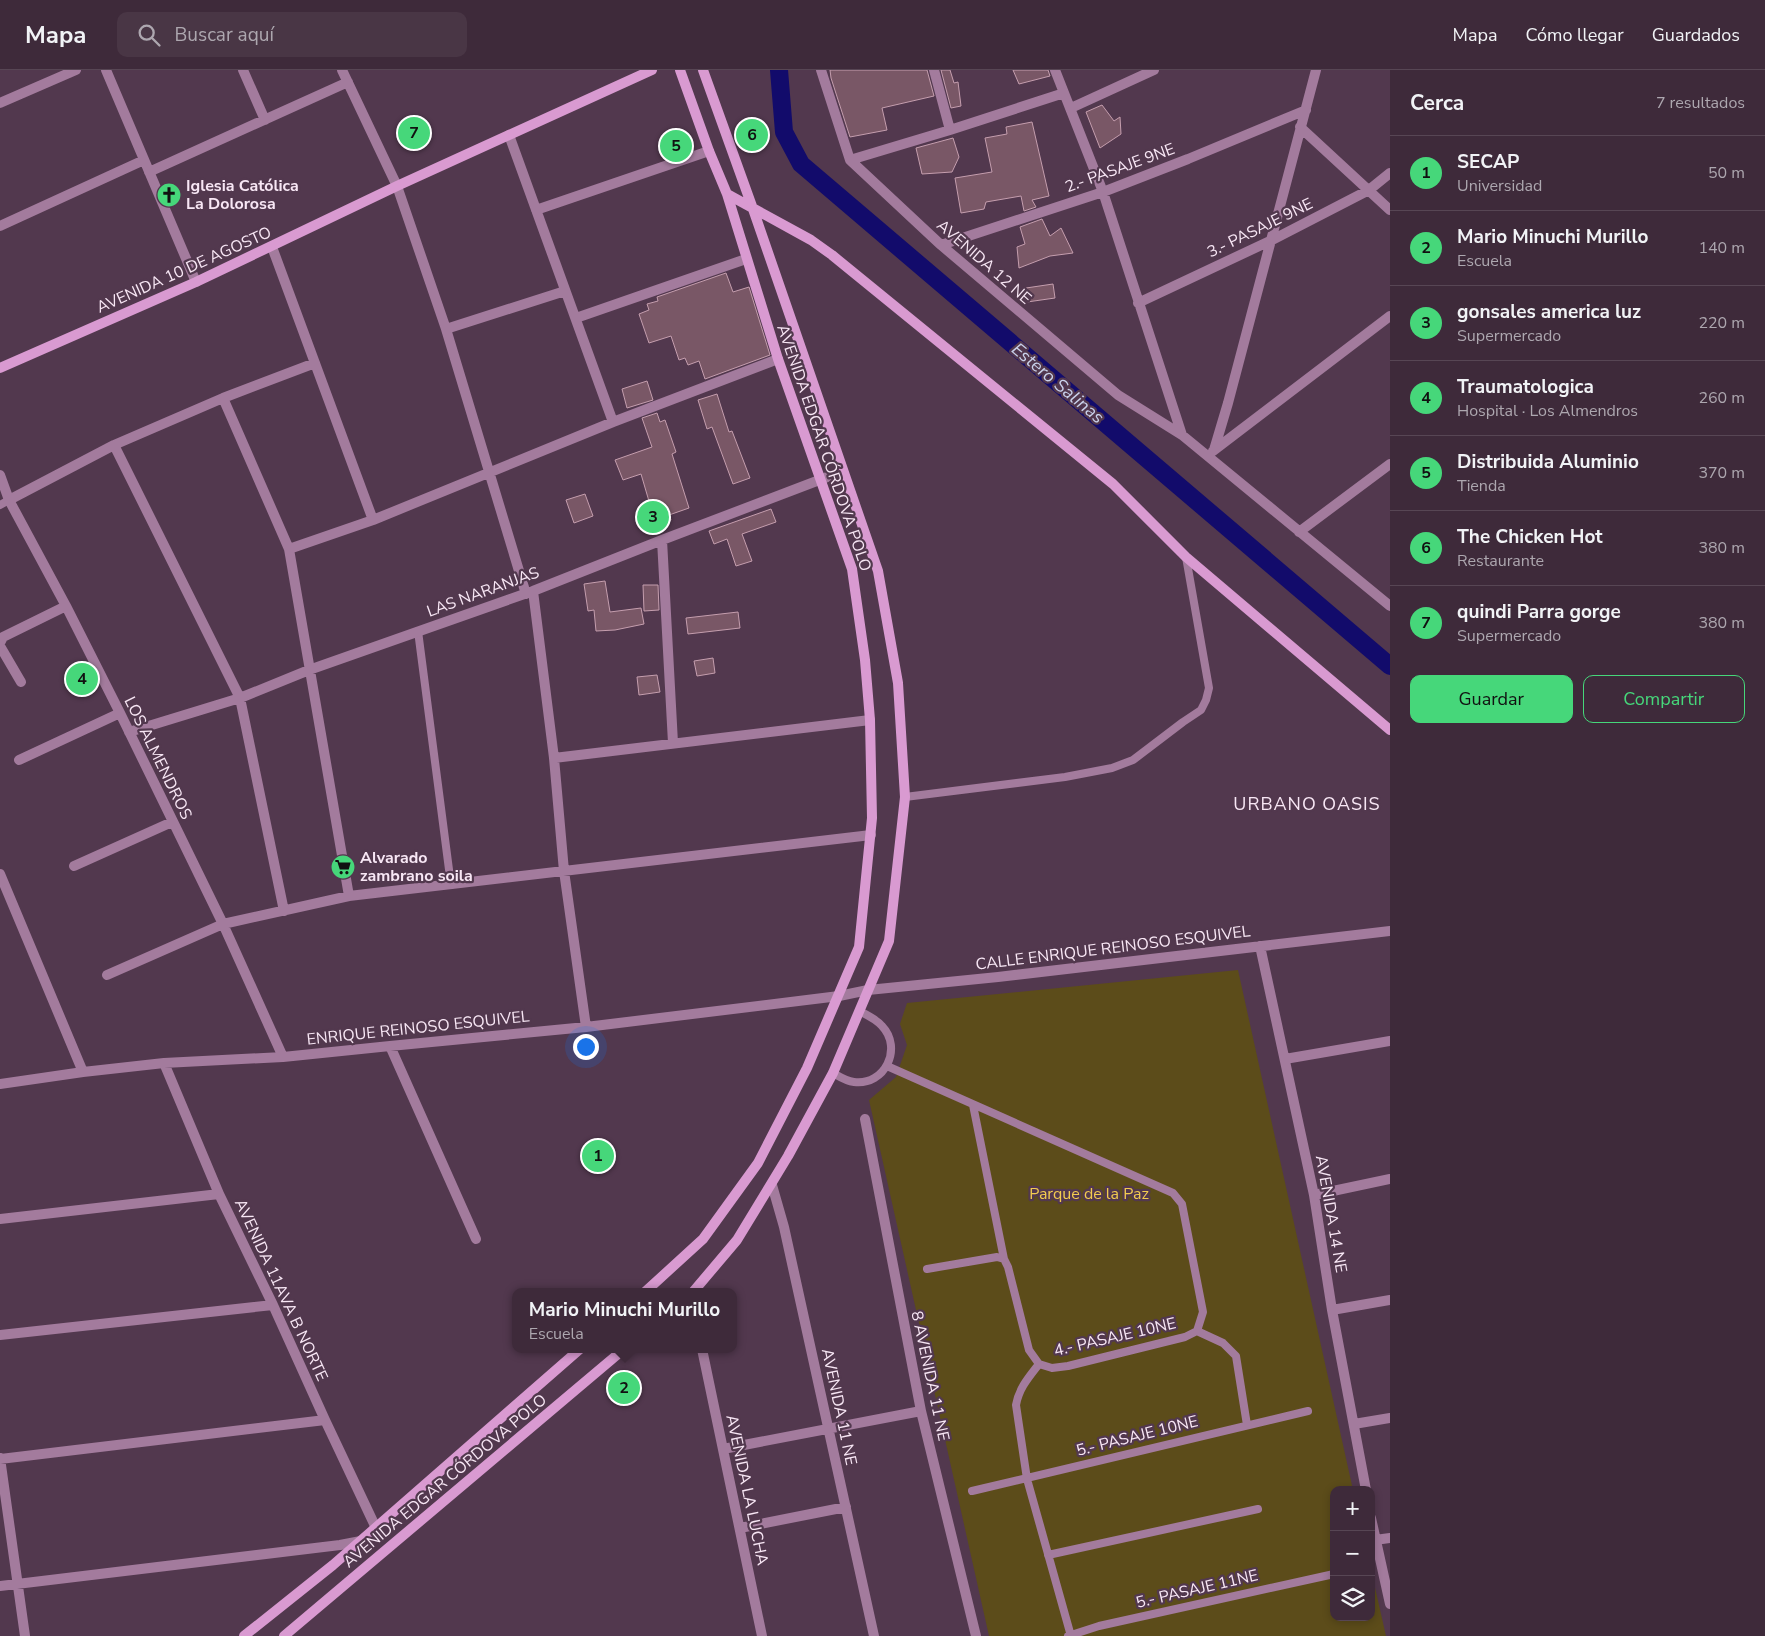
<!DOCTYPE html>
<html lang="es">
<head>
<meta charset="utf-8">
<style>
	:root { --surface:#3e2a3a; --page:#493645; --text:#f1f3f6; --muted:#ada7af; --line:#574654; --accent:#46d77a }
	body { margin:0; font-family:"Nunito Sans",sans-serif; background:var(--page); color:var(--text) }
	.controls { position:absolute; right:15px; bottom:15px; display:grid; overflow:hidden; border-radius:10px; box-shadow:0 2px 8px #0003 }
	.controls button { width:45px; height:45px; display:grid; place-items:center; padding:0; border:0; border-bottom:1px solid var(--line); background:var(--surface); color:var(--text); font:25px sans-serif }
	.you { position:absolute; left:585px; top:976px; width:18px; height:18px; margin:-12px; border:4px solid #fff; border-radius:50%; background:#1a73e8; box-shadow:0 0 0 8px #1a73e833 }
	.badge { display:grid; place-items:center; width:32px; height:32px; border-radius:50%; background:var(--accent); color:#111; font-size:16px; font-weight:700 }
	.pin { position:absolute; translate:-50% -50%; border:2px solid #fff; box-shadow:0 1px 5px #0006 }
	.popup { position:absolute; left:512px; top:1218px; width:225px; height:65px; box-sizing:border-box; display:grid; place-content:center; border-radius:10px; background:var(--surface); filter:drop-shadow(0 1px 4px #0005); font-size:16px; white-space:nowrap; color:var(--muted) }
	.popup b { font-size:19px; color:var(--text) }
	.popup::after { content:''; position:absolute; left:50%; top:100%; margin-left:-10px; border:10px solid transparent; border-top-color:var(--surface) }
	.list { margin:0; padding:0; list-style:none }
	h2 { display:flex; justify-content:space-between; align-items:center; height:65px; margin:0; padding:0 20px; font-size:21px }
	h2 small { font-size:16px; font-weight:400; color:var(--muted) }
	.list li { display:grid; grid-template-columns:32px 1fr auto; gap:15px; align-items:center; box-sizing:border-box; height:75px; padding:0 20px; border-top:1px solid var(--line) }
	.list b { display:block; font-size:19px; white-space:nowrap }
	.list p { margin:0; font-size:16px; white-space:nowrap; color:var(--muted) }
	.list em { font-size:16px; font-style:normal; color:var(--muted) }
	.actions { display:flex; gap:10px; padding:15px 20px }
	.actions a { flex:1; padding:11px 0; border:1px solid var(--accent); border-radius:10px; text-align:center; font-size:18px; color:var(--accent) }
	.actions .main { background:var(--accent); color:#111 }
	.icon { flex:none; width:28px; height:28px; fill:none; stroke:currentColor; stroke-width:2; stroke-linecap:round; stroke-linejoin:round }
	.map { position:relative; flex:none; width:1390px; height:1566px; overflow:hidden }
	header { display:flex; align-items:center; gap:30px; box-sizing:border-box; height:70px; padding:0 25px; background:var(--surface); border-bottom:1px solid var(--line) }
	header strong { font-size:24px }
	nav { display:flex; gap:28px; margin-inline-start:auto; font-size:18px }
	.search { width:350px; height:45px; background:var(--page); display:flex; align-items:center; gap:12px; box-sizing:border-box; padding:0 18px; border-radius:10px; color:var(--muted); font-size:19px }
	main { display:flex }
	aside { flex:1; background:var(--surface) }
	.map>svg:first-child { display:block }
	.green { fill:#5c4c1a }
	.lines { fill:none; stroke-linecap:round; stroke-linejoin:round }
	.canal { stroke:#120b6b; stroke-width:18 }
	.building { fill:#795766; stroke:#c59eae }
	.lane { stroke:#a37b9d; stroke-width:8 }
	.street { stroke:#a37b9d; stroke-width:10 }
	.secondary { stroke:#d99ad1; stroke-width:10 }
	.labels { text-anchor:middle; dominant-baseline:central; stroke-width:4.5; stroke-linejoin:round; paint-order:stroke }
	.street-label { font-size:16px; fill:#f8e7f5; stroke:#52384e }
	.poi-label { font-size:16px; font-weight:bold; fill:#f8e7f5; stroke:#52384e; text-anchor:start }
	.park-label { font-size:16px; fill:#f3cc4f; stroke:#52384e }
	.water-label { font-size:18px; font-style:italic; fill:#c9d1eb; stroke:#52384e }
	.neighbourhood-label { font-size:18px; letter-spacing:1px; fill:#f8e7f5; stroke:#52384e }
</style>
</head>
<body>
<header>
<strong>Mapa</strong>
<div class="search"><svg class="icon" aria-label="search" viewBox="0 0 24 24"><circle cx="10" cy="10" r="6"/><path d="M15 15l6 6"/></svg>Buscar aquí</div>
<nav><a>Mapa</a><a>Cómo llegar</a><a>Guardados</a></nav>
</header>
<main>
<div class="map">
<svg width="1390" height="1566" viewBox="0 0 1390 1566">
	<rect width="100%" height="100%" fill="#52384e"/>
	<path class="green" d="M1238 900 1353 1420H1334V1547H1371V1500L1386 1566H989L869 1030 896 1007 907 975 900 954 907 933Z"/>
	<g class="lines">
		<path class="canal" d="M779 0 784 62 801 94 1390 596"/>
	</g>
	<path class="building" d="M830 0H927L934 26 882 38 887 60 850 67 831 8Z
		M941 0H950L954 13 958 12 961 36 951 38Z
		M1013 0H1048L1050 6 1019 14Z
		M1102 35 1114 51 1120 47 1121 64 1100 78 1086 42Z
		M1032 52 1049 126 1032 130 1036 137 1024 141 1021 126 986 132 984 139 961 143 955 108 992 102 985 68 1007 64 1006 57Z
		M760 53 767 70 743 78 737 61Z
		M953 68 959 87 952 102 922 104 916 78Z
		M1042 149 1050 166 1061 158 1073 183 1050 186 1019 198 1017 177 1025 174 1020 157Z
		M726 203 733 222 749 217 770 285 705 309 699 291 688 295 685 288 679 290 671 266 649 273 639 244 649 240 647 234 658 231 657 227Z
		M1053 214 1055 228 1027 232 1026 218Z
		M647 311 653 330 627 338 622 319Z
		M717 324 729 362 732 361 750 408 733 414 712 357 707 359 698 330Z
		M657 343 660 352 665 350 676 382 672 384 689 438 669 445 671 450 656 455 641 404 623 410 615 390 652 377 642 348Z
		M585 424 593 446 574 453 566 430Z
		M771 439 776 452 742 464 752 491 736 496 727 469 714 474 709 461Z
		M605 511 610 542 641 538 644 554 615 560 596 561 594 540 588 541 584 514Z
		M643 515H658L659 540 644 541Z
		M738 542 740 558 688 564 686 548Z
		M713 588 715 603 697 606 694 591Z
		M657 605 660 622 639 625 637 607Z"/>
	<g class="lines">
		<path class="lane" d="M0 435 9 430
			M418 561 451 815
			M905 727 1065 707 1112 698 1133 690 1183 652 1201 640 1206 630 1209 618 1186 487
			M887 996 1173 1123 1182 1134 1203 1242 1197 1261
			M833 1003C840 1007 846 1011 854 1012 885 1016 903 978 882 956 876 949 867 945 859 941
			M973 1035 1004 1189
			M927 1199 997 1187 1004 1189 1008 1197 1029 1280 1039 1294
			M1197 1261 1223 1273 1236 1286 1247 1355
			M1039 1294C1029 1307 1019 1318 1016 1335L1027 1409 1071 1566
			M1039 1294 1052 1298 1068 1296 1185 1267 1197 1261
			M972 1421 1308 1341
			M1048 1485 1258 1439
			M1068 1566 1099 1556 1334 1504"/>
		<path class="street" d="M106 0 196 212
			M243 0 265 50
			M342 0 397 116 446 259 526 524
			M821 0 850 90 941 175 1118 325 1182 365 1390 536
			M934 0 950 60
			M1055 0 1103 122 1182 365
			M0 33 76 0
			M1071 38 1154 0
			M1300 57 1390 140
			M509 65 613 352
			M850 90 950 60 1064 23
			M149 102 348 12
			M536 140 709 81
			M0 156 144 90
			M941 175 1103 122 1188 89 1306 40
			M272 177 373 450
			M1138 233 1272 170 1369 120 1390 103
			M576 248 746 189
			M446 259 565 221
			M223 328 289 479 349 826
			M114 375 240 628 284 841
			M1214 380 1228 333 1316 0
			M1213 381 1390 246
			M0 405 9 430 66 536 120 643 223 854 283 987
			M9 430 114 375 223 328 315 293
			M1299 462 1390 394
			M662 470 673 673
			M289 479 373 450 613 352 778 289
			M533 521 554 688 564 801 586 957
			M0 573 3 567 66 536
			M0 576 21 612
			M129 662 240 628 309 600 533 521 662 470 843 401
			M554 688 870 650
			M19 690 120 643
			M74 796 172 752
			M0 804 83 1002
			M1260 876 1314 1125 1332 1240 1366 1420
			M107 905 223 854 349 826 871 765
			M390 976 476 1169
			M1285 989 1390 971
			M164 993 219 1124 273 1235 325 1350 376 1458
			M0 1014 83 1002 164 993 283 987 390 976 586 957 839 926 868 920 998 907 1390 861
			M865 1049 921 1341 976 1566
			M772 1115 784 1157 874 1566
			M1314 1125 1390 1109
			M0 1149 219 1124
			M1332 1240 1390 1230
			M0 1265 273 1235
			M702 1279 762 1566
			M1354 1354 1390 1348
			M723 1379 921 1341
			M0 1388 25 1566
			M0 1389 325 1350
			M1371 1448 1390 1534
			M740 1458 846 1437
			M1375 1470 1390 1468
			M0 1516 340 1475 361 1471"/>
		<path class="secondary" d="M727 124 811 170 832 185 1113 414 1186 487 1390 660
			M0 298 196 212 397 116 652 0
			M645 1222 703 1169 758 1093 807 998 859 877 872 748 870 650 865 590 852 499 778 289 727 124 709 81 680 0
			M693 1222 737 1170 788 1086 833 1003 889 871 905 727 898 613 878 501 753 139 703 0
			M244 1566 333 1495 580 1279
			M284 1566 624 1279"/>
	</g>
	<defs>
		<symbol id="church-disc" viewBox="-11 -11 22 22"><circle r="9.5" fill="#46d77a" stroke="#52384e"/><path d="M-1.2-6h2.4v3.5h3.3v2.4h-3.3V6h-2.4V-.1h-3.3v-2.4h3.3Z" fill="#111"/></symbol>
		<symbol id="supermarket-disc" viewBox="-11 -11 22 22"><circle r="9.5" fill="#46d77a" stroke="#52384e"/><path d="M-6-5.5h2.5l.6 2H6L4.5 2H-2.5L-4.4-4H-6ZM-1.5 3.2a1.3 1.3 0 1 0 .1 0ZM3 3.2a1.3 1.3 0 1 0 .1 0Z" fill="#111"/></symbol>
	</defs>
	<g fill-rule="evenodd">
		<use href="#church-disc" x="155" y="111" width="28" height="28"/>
		<use href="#supermarket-disc" x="329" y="783" width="28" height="28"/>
	</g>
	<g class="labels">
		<g class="street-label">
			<text transform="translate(1120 98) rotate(-20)">2.- PASAJE 9NE</text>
			<text transform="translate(1260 158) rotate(-26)">3.- PASAJE 9NE</text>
			<text transform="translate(984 192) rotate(41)">AVENIDA 12 NE</text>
			<text transform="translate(184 200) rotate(-24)">AVENIDA 10 DE AGOSTO</text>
			<text transform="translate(824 378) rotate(71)">AVENIDA EDGAR CÓRDOVA POLO</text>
			<text transform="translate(483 522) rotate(-20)">LAS NARANJAS</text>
			<text transform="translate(158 688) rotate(64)">LOS ALMENDROS</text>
			<text transform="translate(1113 878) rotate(-7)">CALLE ENRIQUE REINOSO ESQUIVEL</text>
			<text transform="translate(418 958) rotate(-6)">ENRIQUE REINOSO ESQUIVEL</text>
			<text transform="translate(1331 1144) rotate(80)">AVENIDA 14 NE</text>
			<text transform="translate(281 1220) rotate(65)">AVENIDA 11AVA B NORTE</text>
			<text transform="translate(1115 1267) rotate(-13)">4.- PASAJE 10NE</text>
			<text transform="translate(930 1306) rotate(78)">8 AVENIDA 11 NE</text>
			<text transform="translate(839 1337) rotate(78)">AVENIDA 11 NE</text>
			<text transform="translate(1137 1366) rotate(-14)">5.- PASAJE 10NE</text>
			<text transform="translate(445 1411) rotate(-40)">AVENIDA EDGAR CÓRDOVA POLO</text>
			<text transform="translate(747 1420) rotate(78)">AVENIDA LA LUCHA</text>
			<text transform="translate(1197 1519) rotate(-13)">5.- PASAJE 11NE</text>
		</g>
		<g class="poi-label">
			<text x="186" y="116">Iglesia Católica<tspan x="186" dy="18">La Dolorosa</tspan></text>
			<text x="360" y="788">Alvarado<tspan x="360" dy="18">zambrano soila</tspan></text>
		</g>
		<g class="park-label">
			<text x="1089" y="1124">Parque de la Paz</text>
		</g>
		<g class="water-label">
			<text transform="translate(1058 313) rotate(40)">Estero Salinas</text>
		</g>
		<g class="neighbourhood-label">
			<text x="1307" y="734">URBANO OASIS</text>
		</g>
	</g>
</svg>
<div class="controls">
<button>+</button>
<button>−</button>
<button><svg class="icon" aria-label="layers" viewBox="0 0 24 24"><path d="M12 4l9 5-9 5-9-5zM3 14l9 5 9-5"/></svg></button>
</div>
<div class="you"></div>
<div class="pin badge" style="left:598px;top:1086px">1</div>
<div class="pin badge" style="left:624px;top:1318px">2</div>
<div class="popup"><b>Mario Minuchi Murillo</b>Escuela</div>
<div class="pin badge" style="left:653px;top:447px">3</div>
<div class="pin badge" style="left:82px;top:609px">4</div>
<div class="pin badge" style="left:676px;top:76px">5</div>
<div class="pin badge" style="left:752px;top:65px">6</div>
<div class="pin badge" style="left:414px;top:63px">7</div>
</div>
<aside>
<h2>Cerca<small>7 resultados</small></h2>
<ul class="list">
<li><span class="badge">1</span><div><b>SECAP</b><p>Universidad</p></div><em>50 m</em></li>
<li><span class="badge">2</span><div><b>Mario Minuchi Murillo</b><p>Escuela</p></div><em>140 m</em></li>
<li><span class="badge">3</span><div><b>gonsales america luz</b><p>Supermercado</p></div><em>220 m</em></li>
<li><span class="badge">4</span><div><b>Traumatologica</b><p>Hospital · Los Almendros</p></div><em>260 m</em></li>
<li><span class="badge">5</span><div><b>Distribuida Aluminio</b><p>Tienda</p></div><em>370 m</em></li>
<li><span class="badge">6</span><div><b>The Chicken Hot</b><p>Restaurante</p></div><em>380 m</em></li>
<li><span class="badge">7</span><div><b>quindi Parra gorge</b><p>Supermercado</p></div><em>380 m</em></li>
</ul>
<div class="actions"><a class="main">Guardar</a><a>Compartir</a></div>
</aside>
</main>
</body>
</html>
